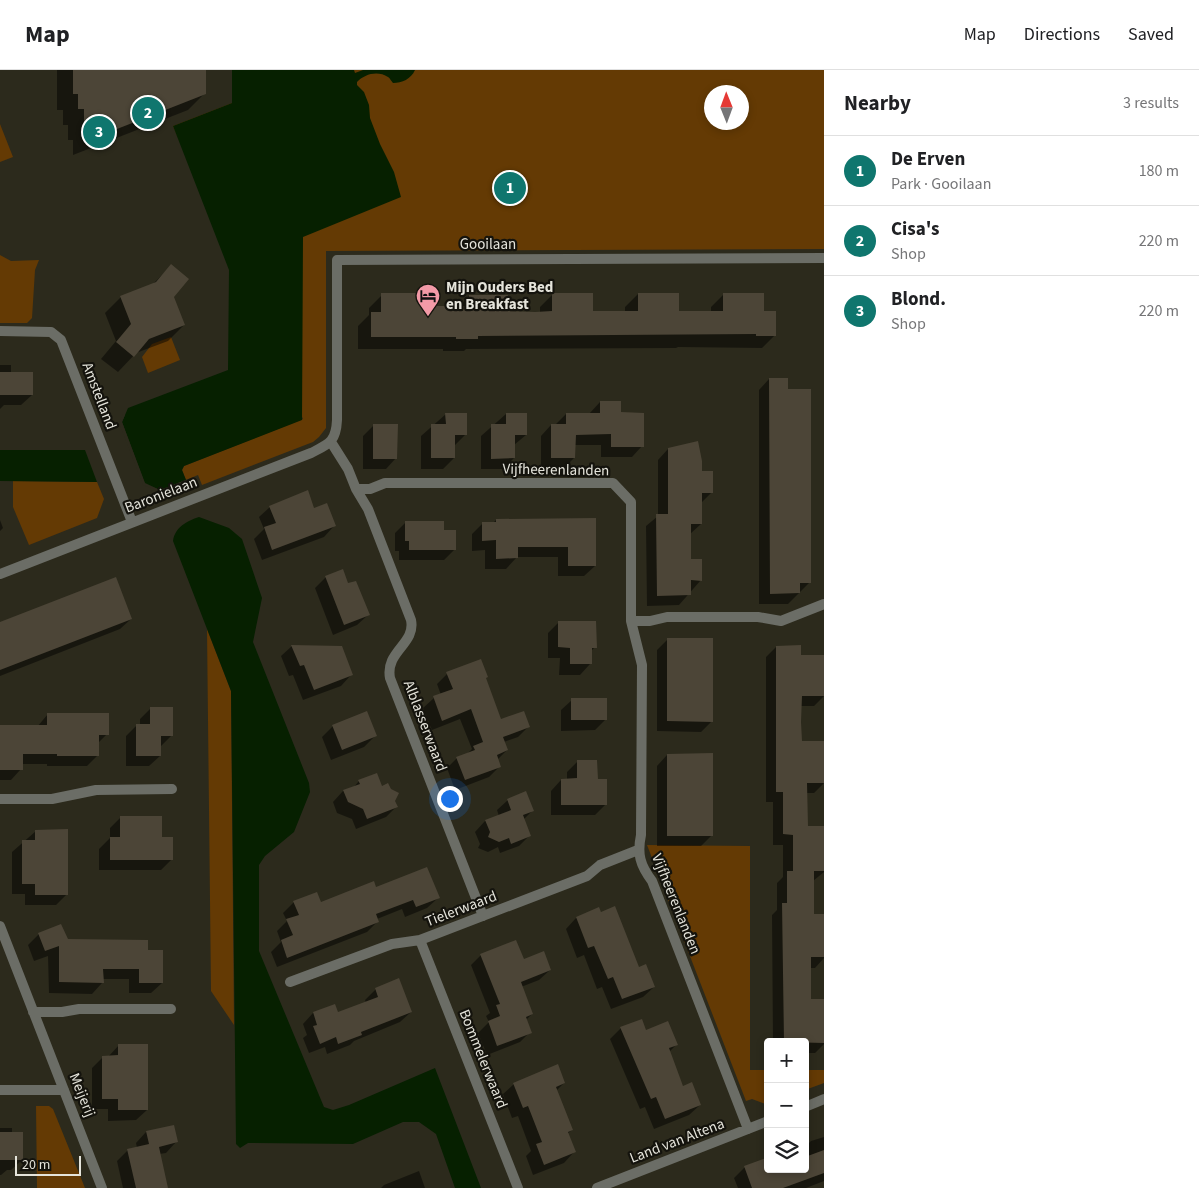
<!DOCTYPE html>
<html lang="en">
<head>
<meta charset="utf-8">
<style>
	:root { --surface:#fff; --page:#f6f6f6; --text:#202124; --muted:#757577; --line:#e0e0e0; --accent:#0f766e }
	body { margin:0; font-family:"Source Sans 3",sans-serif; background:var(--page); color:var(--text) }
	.controls { position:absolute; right:15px; bottom:15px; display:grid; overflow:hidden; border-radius:5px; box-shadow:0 2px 8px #0003 }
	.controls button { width:45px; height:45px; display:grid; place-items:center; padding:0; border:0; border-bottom:1px solid var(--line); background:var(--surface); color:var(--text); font:25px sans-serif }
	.compass { position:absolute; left:704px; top:15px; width:45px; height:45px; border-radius:50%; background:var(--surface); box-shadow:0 2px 8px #0003; rotate:359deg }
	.scale { position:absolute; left:15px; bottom:12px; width:66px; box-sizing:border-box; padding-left:5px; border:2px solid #e5e4db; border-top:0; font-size:14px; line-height:18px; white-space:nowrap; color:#e5e4db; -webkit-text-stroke:4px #14130d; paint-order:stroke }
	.you { position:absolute; left:449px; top:728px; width:18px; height:18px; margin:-12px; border:4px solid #fff; border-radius:50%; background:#1a73e8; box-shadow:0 0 0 8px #1a73e833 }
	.badge { display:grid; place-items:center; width:32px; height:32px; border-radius:50%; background:var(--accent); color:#fff; font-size:16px; font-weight:700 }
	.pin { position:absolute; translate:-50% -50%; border:2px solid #fff; box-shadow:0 1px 5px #0006 }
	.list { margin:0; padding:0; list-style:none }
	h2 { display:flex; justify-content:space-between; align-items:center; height:65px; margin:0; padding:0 20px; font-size:21px }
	h2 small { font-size:16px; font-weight:400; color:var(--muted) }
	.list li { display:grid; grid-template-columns:32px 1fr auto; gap:15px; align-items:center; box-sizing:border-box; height:70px; padding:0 20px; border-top:1px solid var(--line) }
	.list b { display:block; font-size:19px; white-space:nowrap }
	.list p { margin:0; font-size:16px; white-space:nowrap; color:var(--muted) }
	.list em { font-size:16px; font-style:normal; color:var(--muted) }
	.icon { flex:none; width:28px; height:28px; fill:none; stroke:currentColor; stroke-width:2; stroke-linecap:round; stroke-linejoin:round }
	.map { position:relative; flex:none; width:824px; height:1118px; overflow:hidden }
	header { display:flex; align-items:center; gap:30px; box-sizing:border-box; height:70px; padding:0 25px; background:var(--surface); border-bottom:1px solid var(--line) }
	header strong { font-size:24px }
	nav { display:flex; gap:28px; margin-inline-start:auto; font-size:18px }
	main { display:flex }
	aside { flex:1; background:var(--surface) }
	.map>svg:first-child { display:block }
	.green { fill:#643a04; fill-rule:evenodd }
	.water { fill:#062000 }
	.pier { fill:#2c2a1c }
	.shadow { fill:#0007 }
	.building { fill:#4c4537 }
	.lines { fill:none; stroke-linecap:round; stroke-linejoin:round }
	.minor { stroke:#6b6d66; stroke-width:10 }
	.labels { text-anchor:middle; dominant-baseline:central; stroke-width:4.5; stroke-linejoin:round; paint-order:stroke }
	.street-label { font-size:15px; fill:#e5e4db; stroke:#14130d }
	.poi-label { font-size:15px; font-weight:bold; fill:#e5e4db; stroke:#14130d; text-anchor:start }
</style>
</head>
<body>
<header>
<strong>Map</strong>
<nav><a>Map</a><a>Directions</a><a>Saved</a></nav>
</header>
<main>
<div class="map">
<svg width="824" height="1118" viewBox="0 0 824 1118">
	<rect width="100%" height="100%" fill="#2c2a1c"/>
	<path class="green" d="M232 0H824V179L326 181V358L319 367 313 372 202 415 198 405 186 410 182 400 184 396 303 349 173 56 232 33ZM712 22H742V52H712Z
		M0 54 13 87 0 92Z
		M0 185 11 191 39 190 35 200 32 248 27 253H0Z
		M171 267 180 290 148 303 142 287 152 274Z
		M13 411 97 412 104 429 97 448 29 475 13 437Z
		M207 559 231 621 234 955 211 921Z
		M647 775 750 776V1000H768V1035L752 1029 746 1031Z
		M805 1000H824V1013L805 1020Z
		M36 1036H49L53 1039 85 1118H37Z"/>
	<path class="water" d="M232 0H354L355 3 363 0H415C411 9 402 13 393 13 391 11 390 8 388 7 378 0 364 4 357 12V15L364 22 369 35 370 48 380 74 394 102 401 127 303 167 302 350 184 396 182 400 186 410 160 420 145 414 122 352 128 338 228 300 229 200 173 56 232 33Z
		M0 380H85L97 412 0 411Z
		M199 447 229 458 242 469 262 528 253 572 309 713 310 722 294 762 265 786 259 795V881L324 1037 333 1040 349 1035 435 998 481 1118H455L436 1064 419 1052H403L353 1074 248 1073 240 1078 236 1074 231 621 173 471C175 457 187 451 199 447Z"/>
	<path class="pier" d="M123 344 125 345 122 352 145 413 160 420 188 409V412L160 422 143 415 119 353Z"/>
	<path class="shadow" d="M57 0H204V24L188 40 73 85V70H68V55H63V40H57Z
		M171 196 173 227 184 255 168 271 136 283 118 302 101 289 116 271 105 243 121 227 152 215Z
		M553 224 592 243H625V237L638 224 678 243 711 242V237L724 224 763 242 775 265 762 278 678 277 676 278 466 279 464 281H443V279H358V256L369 245V238L382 225 421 237 458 238 469 226 507 243H540V237Z
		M0 295H11V303L32 325 21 335H4L0 339Z
		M769 309 787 320 810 512 788 534H759V320Z
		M600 332 620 344 642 376 632 387H601V375H574V388L564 398H541V366L551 355H555L566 344H589Z
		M446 344 465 365 455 375 454 388 443 399H421V366Z
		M506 344 526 365 514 375V388L503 399H481V366Z
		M374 355 396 388 386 399H363V366Z
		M668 379 701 402 712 422 701 433V454L689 465 690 490 701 510 679 535 647 536 646 456 658 446V390Z
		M270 437 334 456 324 467 262 490 254 469 264 459 259 447Z
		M0 450 3 458 0 461Z
		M496 450H595V496L584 506H558V487H517L506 499H485V480L472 481V464L483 453H493Z
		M406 452 443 461 455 479 444 490H399V481H395V463Z
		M326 507 348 515 368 545 357 555 333 565 315 518Z
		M131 549 120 559 0 606V552Z
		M559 552 595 577 590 582V594L580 605H559L560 588H548V563Z
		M667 570 712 651 701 662 657 661V580Z
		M292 576 351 605 341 616 303 630 293 605 289 606 281 586Z
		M776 577 800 586H824V626L814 636H800V673H824V713L814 723H806L807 758H824V802L813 811V845H824V888L815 898H809V930H824V974L815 983H805V972H773L772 845 777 840V813L783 807V775H773V732H766V587Z
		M447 604 485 609 501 651 528 657 518 667 504 672 507 680 497 690 500 696 489 707 455 720 447 698 457 688 467 684 472 679 460 649 432 660 423 638 434 628 441 625 437 614Z
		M572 630 605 650 595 660 561 661V640Z
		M150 639 172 665 161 676 160 686 149 696H126V666L137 655H140V649Z
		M48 644 107 664 97 674V686L87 696H47V694H21V699L11 710H0V666L37 657Z
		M333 656 375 666 364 677 331 690 322 667Z
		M667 685 712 765 701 776H657V696Z
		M578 691 596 710 606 734 595 745H551V721L561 710H567V702Z
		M359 711 381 718 394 731 396 737 386 747 356 759 352 749 337 743 333 732 343 721 353 718Z
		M508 730 533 740 523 750 530 765 519 776 500 783 498 777 488 782 478 778 480 774 475 762 485 751 499 746 497 740Z
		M121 747 161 768 172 789 161 800H99V779L110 768V758Z
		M36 761 67 824 56 835H25V824H12V782Z
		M375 818 438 828 427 838 405 847 402 839 377 849 378 851 367 862 277 897 271 882 281 872 277 861 287 851 283 843 294 832 320 834Z
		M599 839 638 898 654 917 643 927 611 939 602 917 597 919 584 885 577 888 566 859 576 848Z
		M39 864 67 871 146 881 162 913 151 923H129V909H102V913L92 924 49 923 48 886 34 891 28 875Z
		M481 885 523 891 550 900 539 910 521 917 532 944 526 950 530 962 520 972 487 985 478 963 489 952 486 946 490 943 471 895Z
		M376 919 411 942 400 952 354 971 350 975 327 984 325 977 309 983 303 968 307 965 303 954 313 943 334 935 338 944 366 933 365 930Z
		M621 958 645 961 676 975 669 982 683 1017 700 1035 689 1045 654 1059 645 1037 640 1039 610 969Z
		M119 975 147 1040 136 1050 108 1051V1039H92V998L103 987H108Z
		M564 1013 556 1021 572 1060 567 1064 574 1082 564 1093 533 1105 526 1086 531 1081 518 1046 512 1048 503 1024 514 1014Z
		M0 1058H12V1063L22 1090 11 1100H7L1 1105H0Z
		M146 1062 176 1072 166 1083 159 1084 164 1118H123L117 1091 128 1080 137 1078 136 1073Z
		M824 1067V1111L806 1118H738L734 1108 744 1098 765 1090 768 1099H805V1077L811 1071Z
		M419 1101 425 1118H381L384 1115Z"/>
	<path class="building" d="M73 0H206V24L89 70V54L84 55V39H78V24H73Z
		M171 194 189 209 174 227 185 255 149 269 134 287 116 272 131 254 120 226 156 212Z
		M381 223H422V236H469V225H508V241L535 242 552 241V223H593V241H638V223H679V241H723V223H764V241H776V266H756V264L478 266V269H456V267H371V242H381Z
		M0 302H33V325H0Z
		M769 308H788V319H811V513H800V523L770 524Z
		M600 331H621V342L644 343V377H611V364L576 365 575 388H551V354H566V343H600Z
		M445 343H467V365H455V388H431V354H446Z
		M506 343H527V365H515V388L491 389V354H506Z
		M373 354H398L397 389H373Z
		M698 371 702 391V401H713V423H702V454H691V489H702V511L691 510V525L657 526 656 444H668V378Z
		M308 420 314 438 327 433 336 456 272 480 264 457 276 453 269 436Z
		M596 448V496H568V477H518V488L496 489V470L482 471V452H496V449Z
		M405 451H444V460H456V480H409V471H405Z
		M343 499 348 513 356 511 370 545 344 555 325 506Z
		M116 507 132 549 0 600V552Z
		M558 551H596L597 578H592V594H570V578L558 577Z
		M667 568H713V652L667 651Z
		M291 575 342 576 353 605 314 620 304 595 300 596Z
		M801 575V585H824V626H802L801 652 802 671H824V713H807L808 756H824V801H814V844H824V887H811V929H824V973L784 972 782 833H787V801H793V765L783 764V722H776V576Z
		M481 589 488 607 486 608 501 649 524 641 530 657 503 667 508 680 497 685 501 697 465 710 456 687 475 680 473 676 483 672 471 639 442 651 433 626 453 619 446 602Z
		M571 628H607V650H571Z
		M150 637H173V666H161V686H136V654H150Z
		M367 641 377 666 342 680 332 655Z
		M47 643H109V665H99V686H57V684H23V700H0V655H47Z
		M713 683V766H667V684Z
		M577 690H597L598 709H607V735H561V709L577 708Z
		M377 703 382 716 388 713 391 719 399 723 395 731 398 737 367 749 363 739 348 732 343 720 360 714 358 710Z
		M526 721 534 741 523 745 531 766 511 774 509 768 499 772 488 767 490 762 485 750 511 740 507 729Z
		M120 746H162V767H173V790H110V767H120Z
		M68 759V825H35V814H22V770H35V760Z
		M427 797 440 828 416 837 413 830 376 844 379 852 287 888 281 870 293 865 286 849 299 845 293 831 317 822 321 832 374 811 376 817Z
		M615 836 639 897 646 894 655 917 622 929 613 907 608 909 594 876 588 878 576 847 599 837 601 842Z
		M61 854 68 869 148 870V880H163V913H139V899H103L104 913 59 912V876L45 881 38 863Z
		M516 870 524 889 544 881 551 900 521 912 533 944 526 947 532 963 497 976 488 951 500 946 496 935 500 934 480 884Z
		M399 908 412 942 361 962 362 965 338 974 336 967 320 974 313 956 317 955 313 942 335 934 338 942 378 927 375 918Z
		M642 949 646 960 668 951 678 975 669 978 683 1016 692 1012 701 1035 665 1049 656 1027 651 1029 620 957Z
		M118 974H148V1040H118V1029H102V986L118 985Z
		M558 994 565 1013 556 1017 573 1060 568 1062 576 1082 544 1095 536 1074 542 1072 528 1036 523 1038 513 1013Z
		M174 1055 178 1072 159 1077 168 1118H136L127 1079 149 1074 146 1061Z
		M0 1062H23V1090H0Z
		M824 1080V1103L783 1118H752L744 1096 766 1088 768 1099H805V1087Z"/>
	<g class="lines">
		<path class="minor" d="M0 261 51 262 61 270 132 452
			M331 372 348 399 356 419 368 439 411 550C416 574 385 581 390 608L483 846
			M356 419H370L385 413H613L631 432V551L642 595 641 765C637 784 640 795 652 811L748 1059
			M0 504 311 383C329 374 336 372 337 350V190L824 188
			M631 551H650L667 547H758L781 551 824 534
			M0 729H52L96 720 172 719
			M0 856 102 1118
			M420 870 518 1118
			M290 912 392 874 420 870 587 806 600 795 638 780
			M33 942H62L79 939H171
			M0 1020H64
			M805 1037 824 1029
			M597 1118 768 1051"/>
	</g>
	<defs>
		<symbol id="hotel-pin" viewBox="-11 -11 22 30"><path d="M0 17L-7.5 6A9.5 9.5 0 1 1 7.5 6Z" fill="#f39aa7" stroke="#14130d"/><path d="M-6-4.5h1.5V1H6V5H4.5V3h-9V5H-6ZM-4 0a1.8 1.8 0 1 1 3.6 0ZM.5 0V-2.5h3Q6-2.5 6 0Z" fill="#111"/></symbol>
	</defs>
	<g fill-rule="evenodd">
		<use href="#hotel-pin" x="414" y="212" width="28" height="38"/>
	</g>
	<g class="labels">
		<g class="street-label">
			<text x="488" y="174">Gooilaan</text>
			<text transform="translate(99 326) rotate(69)">Amstelland</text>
			<text transform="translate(556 400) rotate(1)">Vijfheerenlanden</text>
			<text transform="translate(161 425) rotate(-21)">Baronielaan</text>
			<text transform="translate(425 656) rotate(69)">Alblasserwaard</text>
			<text transform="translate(676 834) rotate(68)">Vijfheerenlanden</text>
			<text transform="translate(461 839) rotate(-21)">Tielerwaard</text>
			<text transform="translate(483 989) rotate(68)">Bommelerwaard</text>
			<text transform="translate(82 1025) rotate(68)">Meijerij</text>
			<text transform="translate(677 1071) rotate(-21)">Land van Altena</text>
		</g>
		<g class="poi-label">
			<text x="446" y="217">Mijn Ouders Bed<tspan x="446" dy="17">en Breakfast</tspan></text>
		</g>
	</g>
</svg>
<div class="controls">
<button>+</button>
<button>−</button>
<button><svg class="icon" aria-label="layers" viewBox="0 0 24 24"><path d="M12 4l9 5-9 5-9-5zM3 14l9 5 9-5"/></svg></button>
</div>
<svg class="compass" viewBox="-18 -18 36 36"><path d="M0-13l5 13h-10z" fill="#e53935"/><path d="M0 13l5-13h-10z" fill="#757577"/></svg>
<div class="scale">20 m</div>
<div class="you"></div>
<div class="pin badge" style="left:510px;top:118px">1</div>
<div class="pin badge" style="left:148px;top:43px">2</div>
<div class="pin badge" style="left:99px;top:62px">3</div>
</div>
<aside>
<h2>Nearby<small>3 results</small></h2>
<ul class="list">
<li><span class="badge">1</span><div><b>De Erven</b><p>Park · Gooilaan</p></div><em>180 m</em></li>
<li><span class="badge">2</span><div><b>Cisa's</b><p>Shop</p></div><em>220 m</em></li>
<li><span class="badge">3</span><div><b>Blond.</b><p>Shop</p></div><em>220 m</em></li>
</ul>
</aside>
</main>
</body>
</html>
